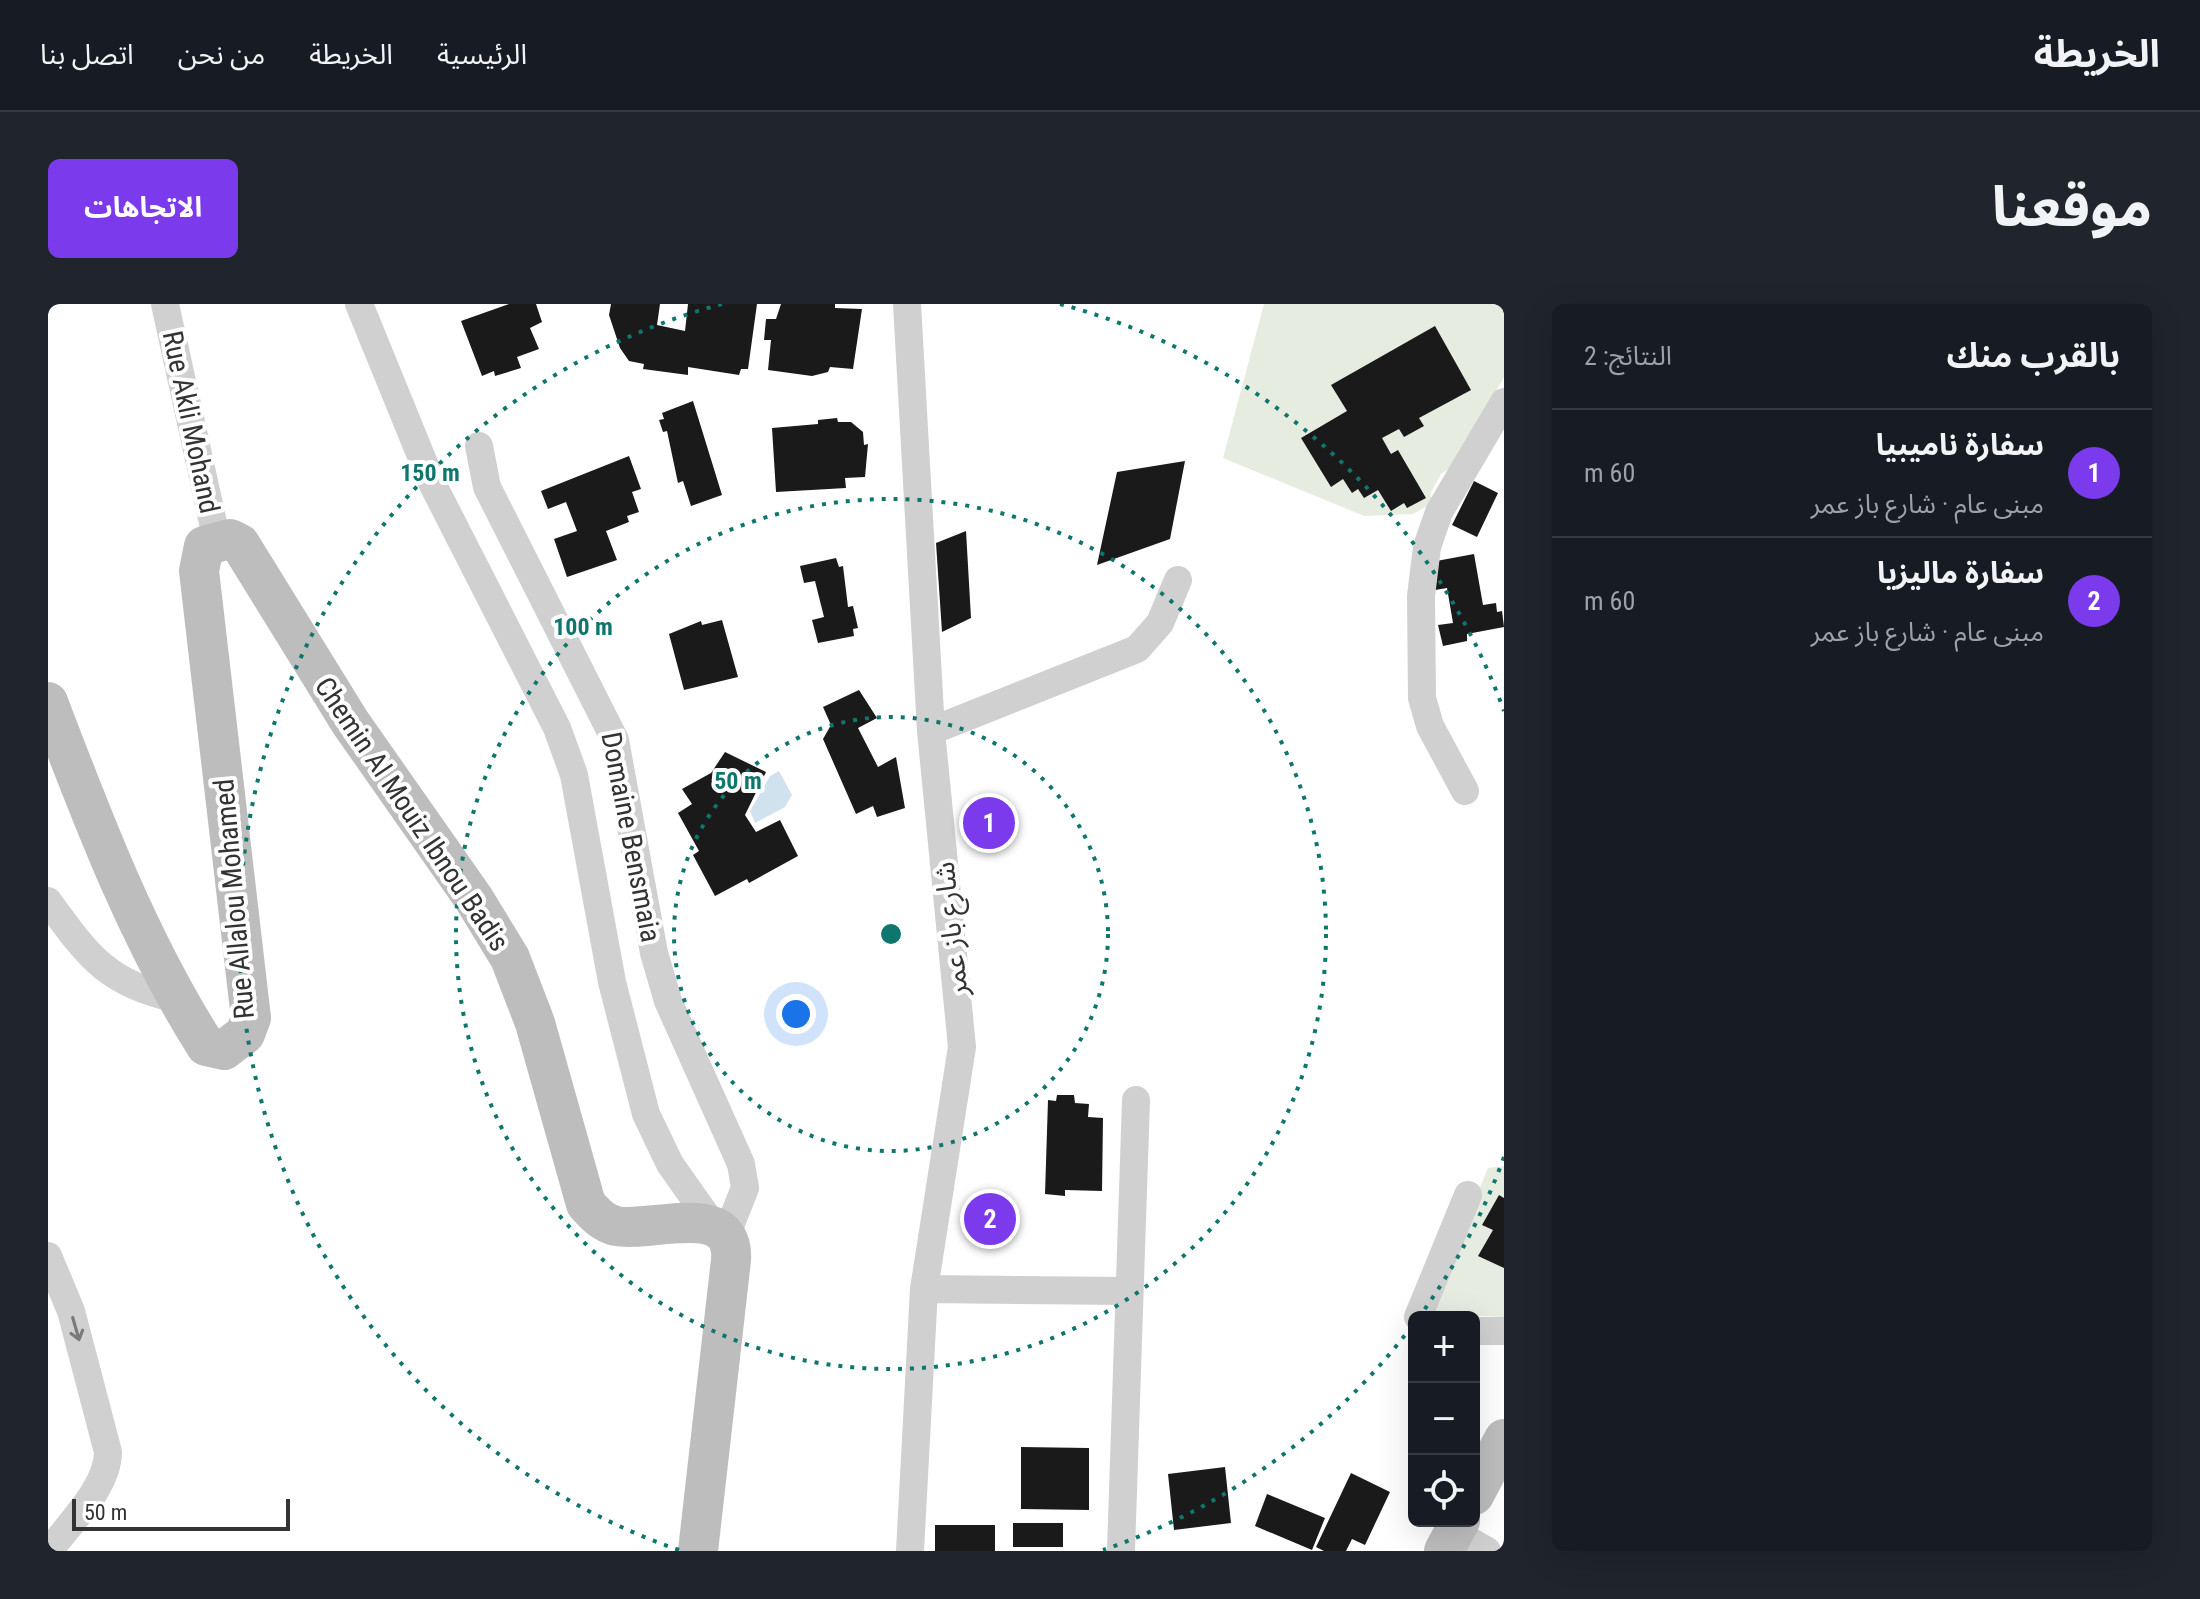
<!DOCTYPE html>
<html lang="ar">
<head>
<meta charset="utf-8">
<style>
	:root { --surface:#171b24; --page:#20242c; --text:#f1f3f6; --muted:#9ea1a6; --line:#363941; --accent:#7c3aed }
	body { margin:0; font-family:"Roboto Condensed","Noto Sans Arabic",sans-serif; background:var(--page); color:var(--text); direction:rtl }
	.controls { position:absolute; right:24px; bottom:24px; display:grid; overflow:hidden; border-radius:12px; box-shadow:0 8px 32px #0002 }
	.controls button { width:72px; height:72px; display:grid; place-items:center; padding:0; border:0; border-bottom:2px solid var(--line); background:var(--surface); color:var(--text); font:40px sans-serif }
	.scale { position:absolute; left:24px; bottom:20px; width:218px; box-sizing:border-box; padding-left:8px; border:4px solid #333; border-top:0; font-size:22px; line-height:28px; white-space:nowrap; color:#333; -webkit-text-stroke:6px #fff; paint-order:stroke }
	.you { position:absolute; left:748px; top:710px; width:28px; height:28px; margin:-20px; border:6px solid #fff; border-radius:50%; background:#1a73e8; box-shadow:0 0 0 12px #1a73e833 }
	.badge { display:grid; place-items:center; width:52px; height:52px; border-radius:50%; background:var(--accent); color:#fff; font-size:26px; font-weight:700 }
	.pin { position:absolute; translate:-50% -50%; border:4px solid #fff; box-shadow:0 2px 8px #0006 }
	.list { margin:0; padding:0; list-style:none }
	h2 { display:flex; justify-content:space-between; align-items:center; height:104px; margin:0; padding:0 32px; font-size:34px }
	h2 small { font-size:26px; font-weight:400; color:var(--muted) }
	.list li { display:grid; grid-template-columns:52px 1fr auto; gap:24px; align-items:center; box-sizing:border-box; height:128px; padding:0 32px; border-top:2px solid var(--line) }
	.list b { display:block; font-size:30px; white-space:nowrap }
	.list p { margin:0; font-size:26px; white-space:nowrap; color:var(--muted) }
	.list em { font-size:26px; font-style:normal; color:var(--muted) }
	.icon { flex:none; width:44px; height:44px; fill:none; stroke:currentColor; stroke-width:2; stroke-linecap:round; stroke-linejoin:round }
	.map { position:relative; flex:none; width:1456px; height:1247px; overflow:hidden; direction:ltr; border-radius:12px }
	header { display:flex; align-items:center; gap:48px; box-sizing:border-box; height:112px; padding:0 40px; background:var(--surface); border-bottom:2px solid var(--line) }
	header strong { font-size:38px }
	nav { display:flex; gap:44px; margin-inline-start:auto; font-size:28px }
	.intro { display:flex; align-items:center; justify-content:space-between; box-sizing:border-box; height:192px; padding:0 48px }
	h1 { margin:0; font-size:56px }
	.button { padding:20px 36px; border-radius:12px; background:var(--accent); color:#fff; font-size:28px; font-weight:700 }
	main { display:flex; gap:48px; padding:0 48px }
	aside { flex:1; background:var(--surface); border-radius:12px; box-shadow:0 8px 32px #0002 }
	.map>svg:first-child { display:block }
	.green { fill:#e6ecdf }
	.water { fill:#cfe2ee }
	.building { fill:#1a1a1a }
	.lines { fill:none; stroke-linecap:round; stroke-linejoin:round }
	.street { stroke:#d0d0d0; stroke-width:28 }
	.secondary { stroke:#bdbdbd; stroke-width:40 }
	.oneway { stroke:#7a7a7a }
	.ring { fill:none; stroke:#0f766e; stroke-width:4; stroke-dasharray:4 8 }
	.labels { text-anchor:middle; dominant-baseline:central; stroke-width:8; stroke-linejoin:round; paint-order:stroke }
	.street-label { font-size:28px; fill:#333; stroke:#fff }
	.centre { fill:#0f766e; stroke:#fff; stroke-width:4 }
	.ring-label { font-size:24px; text-anchor:middle; font-weight:bold; fill:#0f766e; stroke:#fff; stroke-width:8; stroke-linejoin:round; paint-order:stroke }
</style>
</head>
<body>
<header>
<strong>الخريطة</strong>
<nav><a>الرئيسية</a><a>الخريطة</a><a>من نحن</a><a>اتصل بنا</a></nav>
</header>
<div class="intro"><h1>موقعنا</h1><a class="button">الاتجاهات</a></div>
<main>
<aside>
<h2>بالقرب منك<small>النتائج: 2</small></h2>
<ul class="list">
<li><span class="badge">1</span><div><b>سفارة ناميبيا</b><p>مبنى عام · شارع باز عمر</p></div><em>60 m</em></li>
<li><span class="badge">2</span><div><b>سفارة ماليزيا</b><p>مبنى عام · شارع باز عمر</p></div><em>60 m</em></li>
</ul>
</aside>
<div class="map">
<svg width="1456" height="1247" viewBox="0 0 1456 1247">
	<rect width="100%" height="100%" fill="#fff"/>
	<path class="green" d="M1216 0H1456V73L1407 161 1393 170 1382 190 1386 198 1365 210 1316 212 1175 154Z
		M1456 862V1013L1381 1010 1440 864Z"/>
	<path class="water" d="M731 467 744 491 737 503 707 519 702 507 722 472Z"/>
	<path class="building" d="M461 0H488L494 18 482 24 491 45 469 53 473 64 447 72 446 67 434 72 413 17Z
		M563 0H612L609 21 637 27 640 0H709L700 65H693L691 71 640 63V71L595 65 596 60 581 57 572 44 561 11Z
		M733 0H787V4L814 5 805 65 782 63 780 68 764 72 720 66 723 36H716L718 15H728Z
		M1387 22 1423 86 1371 114 1376 122 1356 133 1351 125 1334 134 1343 150 1350 146 1378 194 1359 204 1356 199 1343 207 1330 186 1316 194 1310 185 1304 189 1295 175 1283 183 1253 134 1299 107 1283 81Z
		M645 97 674 191 643 202 635 177 630 179 619 127 615 128 611 116 616 115 614 109Z
		M789 114 790 118H803L815 128 816 141 820 140 817 173 797 174 798 184 728 188 724 124 770 120V116Z
		M581 152 593 185 584 188 591 208 579 212 581 218 558 227 569 256 519 273 506 235 529 227 518 198 500 205 493 187Z
		M1137 157 1122 235 1049 261 1069 168Z
		M1426 177 1450 189 1429 233 1404 221Z
		M918 227 923 314 894 328 888 239Z
		M1426 250 1435 301 1448 299 1449 308 1454 307 1456 323 1419 330V337L1395 342 1390 321 1405 319 1399 284 1387 286 1383 258Z
		M788 254 791 263 795 262 800 303 805 302 810 324 805 325 806 332 770 339 764 316 776 313 767 277 756 279 752 262Z
		M674 316 690 373 636 386 621 330 653 317 654 321Z
		M811 386 829 414 810 424 830 463 848 453 857 504 829 513 825 502 808 510 775 435 783 421 775 403Z
		M677 448 718 468 697 511 708 528 732 516 750 552 701 579 699 575 667 592 645 551 651 547 630 509 644 500 634 485 663 469Z
		M1009 791H1026L1027 799 1041 800 1040 813 1055 814 1054 887 1017 886V892L997 890 1000 796 1008 797Z
		M1451 891 1456 894V964L1430 952 1445 926 1434 921Z
		M973 1143 1041 1144V1206L973 1205Z
		M1177 1163 1183 1219 1126 1226 1120 1170Z
		M1303 1169 1342 1188 1317 1241 1304 1235 1298 1247H1276L1268 1243Z
		M1219 1190 1277 1214 1264 1246 1207 1222Z
		M965 1219H1015V1243H965Z
		M887 1221H947V1247H887Z"/>
	<g class="lines">
		<path class="street" d="M117 0 169 237
			M311 0 384 179 509 424 526 471 564 678 598 810 622 860 665 921
			M859 0 883 427 914 743 876 985 862 1247
			M431 142 439 183 567 436 606 649 620 697 693 860 697 884 678 932
			M883 427 1089 345 1112 319 1130 276
			M1417 487 1382 422 1374 394 1373 292 1379 243 1391 208 1456 98
			M0 597C40 652 59 680 129 695
			M0 952 23 1007 60 1148C60 1183 21 1220 1 1247
			M876 985 1081 987
			M1370 1013 1420 891
			M1426 1027H1456
			M1406 1228 1439 1247
			M1073 1247 1088 796"/>
		<path class="secondary" d="M0 398C45 516 90 635 158 742L176 746 197 730 203 714 151 267 156 242 182 235 192 240 302 418 426 595 462 654 487 719 538 900C547 910 555 919 568 922 603 929 687 895 683 956L650 1247
			M1426 1191 1456 1135
			M1396 1247 1412 1217"/>
	</g>
	<defs><path id="oneway-shaft" d="M-6 0H5M1.5-3L5.5 0L1.5 3" fill="none" stroke-width="1.6" stroke-linecap="round" stroke-linejoin="round" transform="scale(2)"/></defs>
	<use class="oneway" href="#oneway-shaft" transform="translate(28 1025) rotate(74)"/>
	<g class="ring">
		<circle cx="843" cy="630" r="217"/>
		<circle cx="843" cy="630" r="435"/>
		<path d="M1456 853A652 652 0 0 1 1374 1009M1364 1022A652 652 0 0 1 1055 1246M631 1246A652 652 0 0 1 674 0M1012 0A652 652 0 0 1 1456 407"/>
	</g>
	<g class="labels">
		<g class="street-label">
			<text transform="translate(143 118) rotate(78)">Rue Akli Mohand</text>
			<text transform="translate(364 510) rotate(56)">Chemin Al Mouiz Ibnou Badis</text>
			<text transform="translate(583 533) rotate(79)">Domaine Bensmaia</text>
			<text transform="translate(186 595) rotate(-95)">Rue Allalou Mohamed</text>
			<text transform="translate(903 625) rotate(-96)">شارع باز عمر</text>
		</g>
	</g>
	<circle cx="843" cy="630" r="12" class="centre"/>
	<g class="ring-label">
		<text x="382" y="177">150 m</text>
		<text x="535" y="331">100 m</text>
		<text x="690" y="485">50 m</text>
	</g>
</svg>
<div class="controls">
<button>+</button>
<button>−</button>
<button><svg class="icon" aria-label="locate" viewBox="0 0 24 24"><circle cx="12" cy="12" r="6"/><path d="M12 2v4M12 18v4M2 12h4M18 12h4"/></svg></button>
</div>
<div class="scale">50 m</div>
<div class="you"></div>
<div class="pin badge" style="left:941px;top:519px">1</div>
<div class="pin badge" style="left:942px;top:915px">2</div>
</div>
</main>
</body>
</html>
